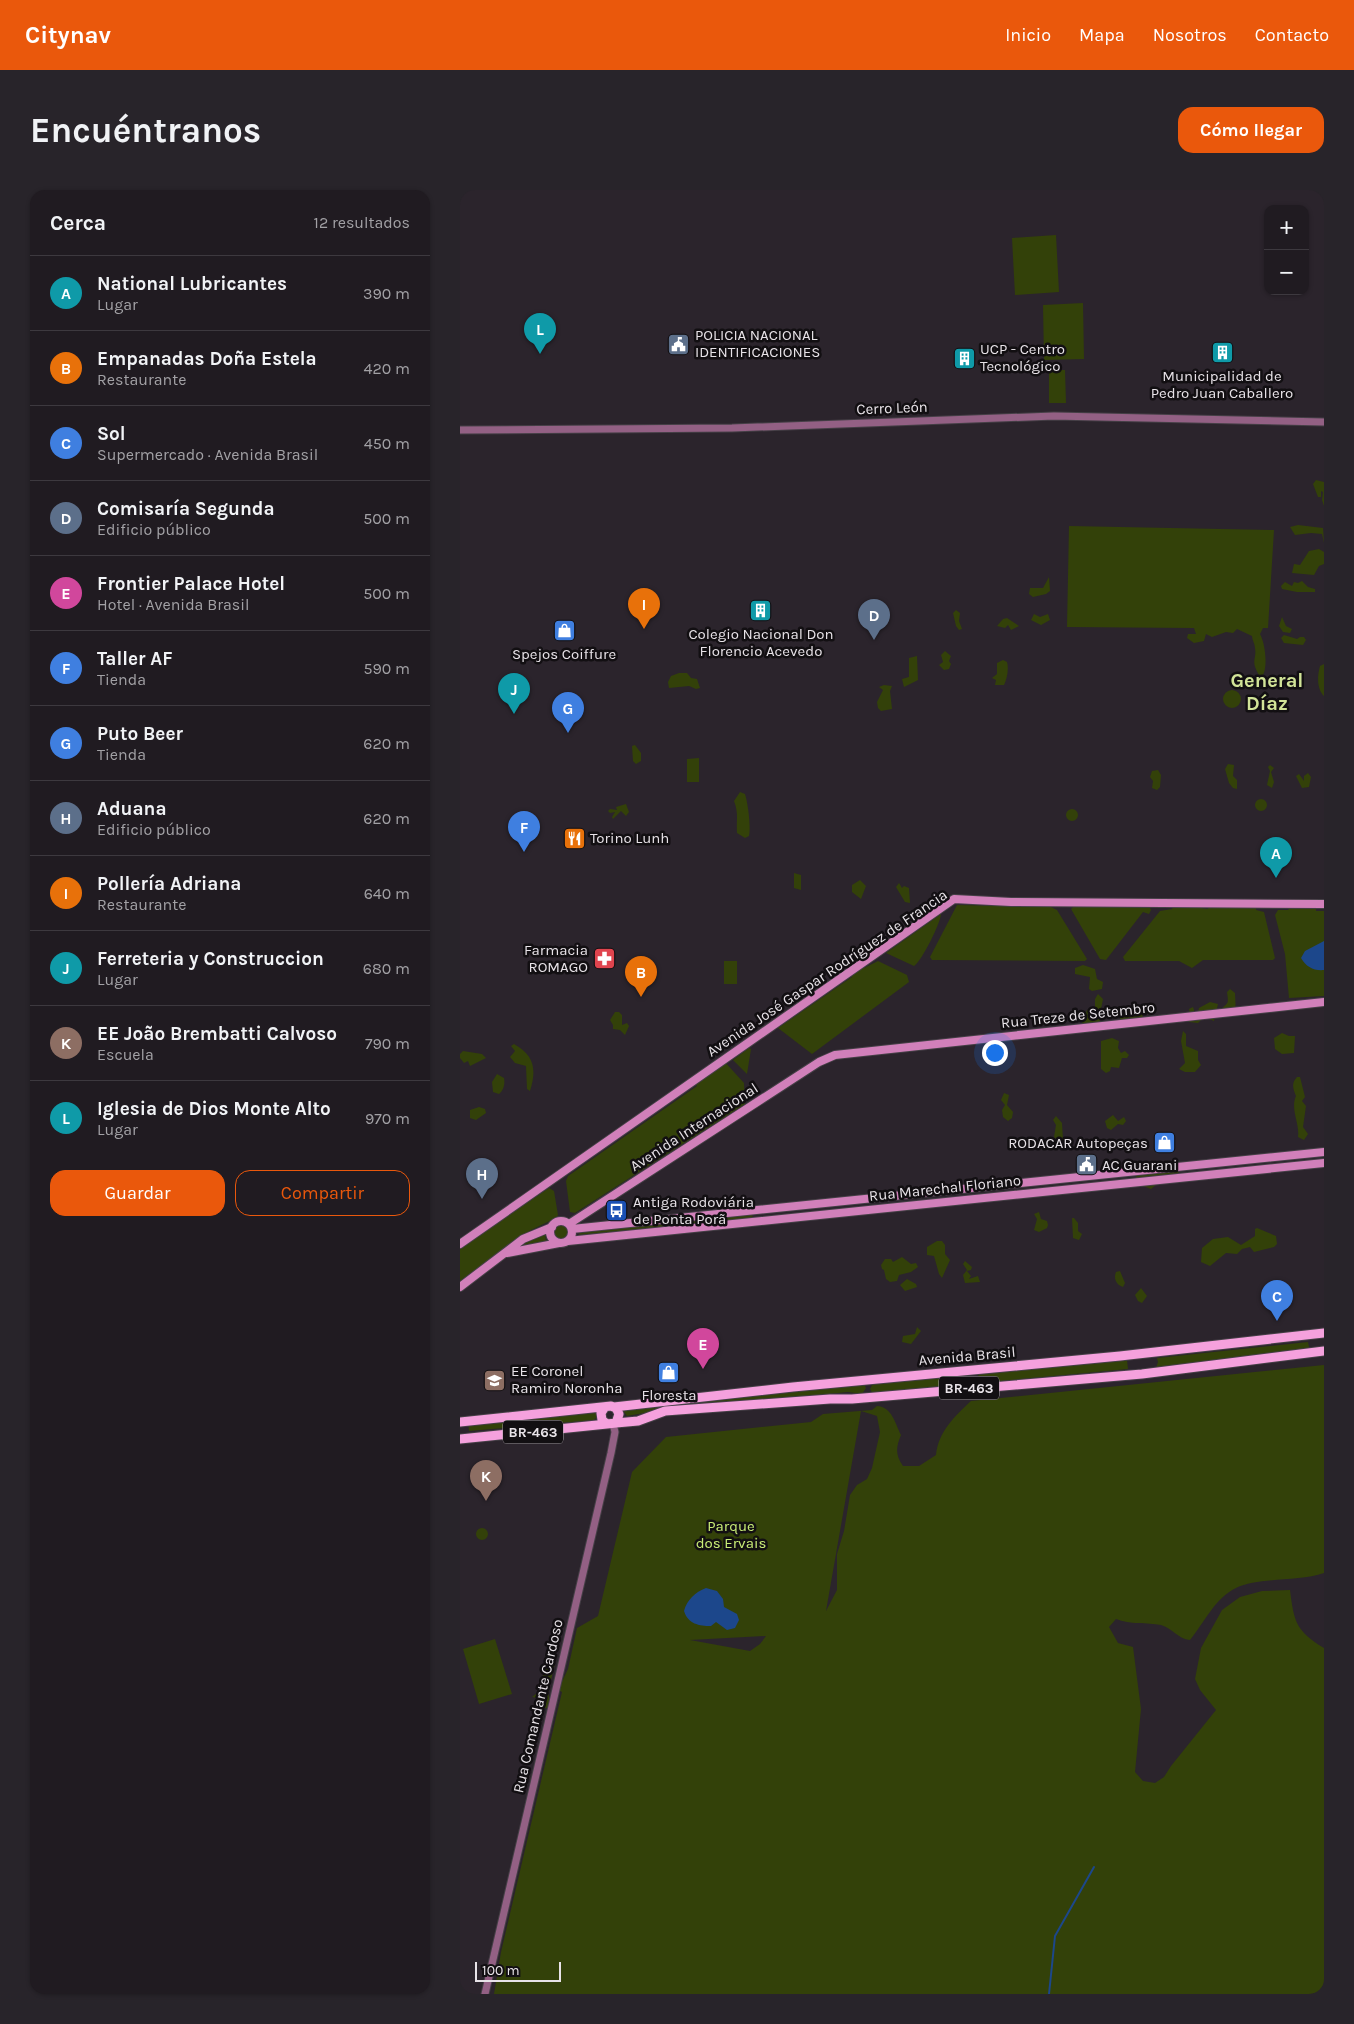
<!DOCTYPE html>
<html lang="es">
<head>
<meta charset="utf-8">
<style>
	:root { --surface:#201b21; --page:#28242a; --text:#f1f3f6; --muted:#a2a1a5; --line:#3d393f; --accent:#ea580c }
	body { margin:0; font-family:Karla,sans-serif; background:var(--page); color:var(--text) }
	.controls { position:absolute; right:15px; top:15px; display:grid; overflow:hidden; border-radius:10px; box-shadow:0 1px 4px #0004 }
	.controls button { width:45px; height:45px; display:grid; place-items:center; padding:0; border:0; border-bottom:1px solid var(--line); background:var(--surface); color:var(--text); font:25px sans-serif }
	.scale { position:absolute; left:15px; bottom:12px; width:86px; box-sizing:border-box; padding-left:5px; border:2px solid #e8e3e8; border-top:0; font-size:14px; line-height:18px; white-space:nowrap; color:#e8e3e8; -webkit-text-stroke:4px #120f12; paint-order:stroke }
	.you { position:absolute; left:534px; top:862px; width:18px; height:18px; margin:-12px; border:4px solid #fff; border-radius:50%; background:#1a73e8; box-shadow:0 0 0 8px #1a73e833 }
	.badge { display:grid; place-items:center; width:32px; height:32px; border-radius:50%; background:var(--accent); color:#fff; font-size:16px; font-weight:700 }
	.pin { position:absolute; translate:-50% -41px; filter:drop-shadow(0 1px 2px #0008) }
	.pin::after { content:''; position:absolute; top:26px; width:18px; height:15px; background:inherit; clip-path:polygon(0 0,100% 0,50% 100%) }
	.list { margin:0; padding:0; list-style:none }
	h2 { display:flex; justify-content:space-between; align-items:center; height:65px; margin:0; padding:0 20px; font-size:21px }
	h2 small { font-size:16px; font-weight:400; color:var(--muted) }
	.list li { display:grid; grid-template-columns:32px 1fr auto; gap:15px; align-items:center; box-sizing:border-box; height:75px; padding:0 20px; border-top:1px solid var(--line) }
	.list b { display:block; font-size:19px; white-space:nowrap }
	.list p { margin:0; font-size:16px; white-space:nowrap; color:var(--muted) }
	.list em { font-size:16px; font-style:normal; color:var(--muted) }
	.actions { display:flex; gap:10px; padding:15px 20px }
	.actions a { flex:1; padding:11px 0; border:1px solid var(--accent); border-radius:15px; text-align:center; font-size:18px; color:var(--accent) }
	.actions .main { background:var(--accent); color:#fff }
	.map { position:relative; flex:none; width:864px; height:1804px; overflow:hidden; border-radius:15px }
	header { display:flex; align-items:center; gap:30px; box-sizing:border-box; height:70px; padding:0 25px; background:var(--accent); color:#fff }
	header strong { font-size:24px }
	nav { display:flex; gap:28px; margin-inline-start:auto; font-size:18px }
	.intro { display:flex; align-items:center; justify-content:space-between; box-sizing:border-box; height:120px; padding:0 30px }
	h1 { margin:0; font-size:35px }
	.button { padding:12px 22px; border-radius:15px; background:var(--accent); color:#fff; font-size:18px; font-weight:700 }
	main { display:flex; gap:30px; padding:0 30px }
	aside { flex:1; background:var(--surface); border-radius:15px; box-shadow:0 1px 4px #0004 }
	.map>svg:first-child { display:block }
	.green { fill:#334109; fill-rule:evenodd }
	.water { fill:#1c478b }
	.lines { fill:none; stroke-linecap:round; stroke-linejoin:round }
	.stream { stroke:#1c478b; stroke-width:2 }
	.tertiary-casing { stroke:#453f46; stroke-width:9 }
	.secondary-casing { stroke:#453f46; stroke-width:10 }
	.primary-casing { stroke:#453f46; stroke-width:11 }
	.tertiary { stroke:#936084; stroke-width:7 }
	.secondary { stroke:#d180ba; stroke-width:8 }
	.primary { stroke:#f5a1dd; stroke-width:9 }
	.labels { text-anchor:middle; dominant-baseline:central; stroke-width:5; stroke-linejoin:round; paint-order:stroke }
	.shield { fill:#120f12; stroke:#a8a3a8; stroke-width:1 }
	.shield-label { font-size:14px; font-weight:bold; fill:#e8e3e8 }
	.poi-label { font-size:15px; fill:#e8e3e8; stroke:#120f12; text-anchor:start }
	.street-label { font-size:15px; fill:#e8e3e8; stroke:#120f12 }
	.park-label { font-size:15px; fill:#caee77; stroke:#120f12 }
	.district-label { font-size:20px; font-weight:bold; fill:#d2e498; stroke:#120f12 }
</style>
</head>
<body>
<header>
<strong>Citynav</strong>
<nav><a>Inicio</a><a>Mapa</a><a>Nosotros</a><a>Contacto</a></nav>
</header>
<div class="intro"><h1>Encuéntranos</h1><a class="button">Cómo llegar</a></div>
<main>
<aside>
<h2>Cerca<small>12 resultados</small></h2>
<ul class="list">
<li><span class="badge" style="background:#0f9aa8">A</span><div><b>National Lubricantes</b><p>Lugar</p></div><em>390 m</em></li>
<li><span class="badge" style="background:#e8710a">B</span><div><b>Empanadas Doña Estela</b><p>Restaurante</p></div><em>420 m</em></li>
<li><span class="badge" style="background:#3f7fe0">C</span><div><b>Sol</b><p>Supermercado · Avenida Brasil</p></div><em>450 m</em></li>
<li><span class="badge" style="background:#5c6f8a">D</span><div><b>Comisaría Segunda</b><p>Edificio público</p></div><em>500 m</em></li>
<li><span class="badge" style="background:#d1479c">E</span><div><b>Frontier Palace Hotel</b><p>Hotel · Avenida Brasil</p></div><em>500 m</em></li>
<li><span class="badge" style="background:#3f7fe0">F</span><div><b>Taller AF</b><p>Tienda</p></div><em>590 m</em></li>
<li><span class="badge" style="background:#3f7fe0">G</span><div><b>Puto Beer</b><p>Tienda</p></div><em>620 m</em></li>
<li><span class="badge" style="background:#5c6f8a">H</span><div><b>Aduana</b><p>Edificio público</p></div><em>620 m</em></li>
<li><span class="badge" style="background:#e8710a">I</span><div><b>Pollería Adriana</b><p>Restaurante</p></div><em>640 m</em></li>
<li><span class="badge" style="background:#0f9aa8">J</span><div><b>Ferreteria y Construccion</b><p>Lugar</p></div><em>680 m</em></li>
<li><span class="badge" style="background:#8d6e63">K</span><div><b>EE João Brembatti Calvoso</b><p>Escuela</p></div><em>790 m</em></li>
<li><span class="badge" style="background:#0f9aa8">L</span><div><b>Iglesia de Dios Monte Alto</b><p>Lugar</p></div><em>970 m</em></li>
</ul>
<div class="actions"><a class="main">Guardar</a><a>Compartir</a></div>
</aside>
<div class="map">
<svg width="864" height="1804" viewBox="0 0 864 1804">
	<rect width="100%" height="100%" fill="#2b242c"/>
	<path class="green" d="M596 45 599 102 555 105 552 48Z
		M623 113 624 169 584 170 583 115Z
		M589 180H605L606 213H589Z
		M856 290 864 292V316L862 310 863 302 861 301V307H858L853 294Z
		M838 335 863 338 864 353 862 344 851 343 835 345 830 337Z
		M609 336 814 340 808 438H803L800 444C805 453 808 475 803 485H799C790 470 797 470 795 458 795 454 792 450 792 446L777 439 773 443 766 442 752 447 746 444 744 451 734 453 727 448 728 444H736L734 438 607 437Z
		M859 359 864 362V374L859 376 854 385 832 383 834 374 840 375 849 361Z
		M589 387 590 401 586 404 573 407 569 404 570 398H583Z
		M842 391 848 397 855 399V402H837L822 399 821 396 825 392 832 396 834 392 838 393Z
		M496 420 500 423 499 431 502 439 499 440 496 436 493 423Z
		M574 424 580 427 588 424 590 430 581 435 571 430Z
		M822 427 826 436 832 439 830 443 823 442 819 436Z
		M547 428 559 436 551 440 548 435 545 438 537 436 543 429Z
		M824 445 837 449 840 447H844L846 450 843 455 824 453 821 448Z
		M485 461 491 466 489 471 491 474 489 479 484 480 479 475 483 472 481 465Z
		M457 466 458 490 444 497 442 489 449 487V468Z
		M543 470 547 472C549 479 547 489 544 495H535L536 490 532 488 537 484V473Z
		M864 474V506C857 499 857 487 860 476Z
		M219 483H227L231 488 237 489 240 498 236 499 229 496 209 498 208 492 211 486Z
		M424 495 432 496 430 501 432 519 421 521 418 518 417 512 423 500 419 497Z
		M763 509a9 9 0 1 1 18 0a9 9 0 1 1-18 0Z
		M175 555 181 563V571L176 574 173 571 172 556Z
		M239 568V592H227V569Z
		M768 574 774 575 773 586 777 590V599L773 598 769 593 765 579Z
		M810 575 814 578 811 582 814 592 812 598 807 595 810 581 808 577Z
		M698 580 701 585 700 597 697 600 692 598 693 591 690 587 692 581Z
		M848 583 851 587 849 597 842 598 836 586 839 584 844 591V586Z
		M280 602 285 604C288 613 291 637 289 646L285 648 277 643C276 630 279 624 274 611Z
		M795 615a6 6 0 1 1 12 0a6 6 0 1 1-12 0Z
		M166 614 169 622 166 626 161 621 153 629 152 627 155 622 150 623 148 621 150 619 157 620 156 617Z
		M606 625a6 6 0 1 1 12 0a6 6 0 1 1-12 0Z
		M334 683 341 685V700L334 698Z
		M400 690 406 696 401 709 392 702V695Z
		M439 693 442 698 444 696 449 698 450 713 445 712 436 697Z
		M638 712 688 713 691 720 689 724 683 722 646 770 640 769 611 719 613 717H636Z
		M713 714 748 719 749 715 796 717V720L804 722 815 768 813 770H743L732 778 719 771H665L663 767 700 721 712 719Z
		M497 715 591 717 597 720 627 769 625 771 472 770 470 767Z
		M831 715H856V721H864V806L829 808 825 764 815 725 818 720H828Z
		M481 724C481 732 462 771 454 776L426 763Z
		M264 771H277V794H264Z
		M418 771 447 785 449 792 352 864 318 838 392 787V783L399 777 404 778Z
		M623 775 635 779 637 789 643 792 642 799 632 801 629 799 630 787 615 784V778Z
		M770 799 775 803C775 813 779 823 765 827L762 826 760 821C768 811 769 816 767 802Z
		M638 804 643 809 640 824 642 827 638 834 623 836 622 831 627 820 635 819V809Z
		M750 812 758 814 754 831 744 827 738 833 729 832 727 829 730 825 729 819 733 817 735 823 738 822 739 818Z
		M679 821 682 822 683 829 660 832V826L664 824 670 828 671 823Z
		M155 822H159L162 825V835L167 833 169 836 165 845 160 840 153 839V835L150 830Z
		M723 841 726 844V856L738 861V870L741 875 735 882H725L719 879 725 873 721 851Z
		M822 843 829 846H835L834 863 822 864 815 859 814 848Z
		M652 848 659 851 658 858 661 863 665 861 669 865 667 868H662L659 878 651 877 650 881 646 883 641 879V851Z
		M54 854C74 865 77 879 70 901L67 899 66 876 55 873 50 867 55 861 51 856Z
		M289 858 291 859 287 884 273 870Z
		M3 861 22 864 26 868 10 876 8 871 4 873 0 868V864Z
		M263 870 284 893 285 914 115 1023 110 1022 106 991 108 986 237 896 235 893Z
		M37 884 44 888C45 894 44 900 39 904L33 902 32 892Z
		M837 887H840L845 907 842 911 846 916 843 937 848 944 844 950 838 947C840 934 830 919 836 906 833 899 831 893 837 887Z
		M544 903 549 905 547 915 553 922 552 928 548 931 543 927 542 920 545 915 541 910Z
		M19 917 25 919 26 923 16 930 10 928V920Z
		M653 925 658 931 664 927 666 931 663 935 658 934 651 940 647 938 645 931Z
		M596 926 602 933 603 950 601 953 594 947 596 935 593 930Z
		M705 974 719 980 717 987 700 989 696 986V995L691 999 675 993 677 984 691 980 697 984Z
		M29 987 32 990 29 997 17 999V994L22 988Z
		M89 998 94 1001 98 1025 96 1028 71 1040 0 1091V1059Z
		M579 1022 581 1029 587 1031 588 1035 587 1038 579 1042 574 1040 577 1029 574 1024Z
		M292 1024 293 1028 119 1045 120 1042Z
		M612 1028H614L618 1033V1041L622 1044 619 1050 613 1048Z
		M93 1043a8 8 0 1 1 16 0a8 8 0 1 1-16 0Z
		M797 1038 816 1046 817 1054 814 1057 794 1062 790 1057 782 1059 777 1064 766 1063 750 1076 741 1072 742 1058 753 1049 768 1047 781 1055 795 1046V1039Z
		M85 1042 86 1052 56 1058Z
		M477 1051H482L485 1055V1064L490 1070 482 1088 479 1084 474 1066 467 1065V1057Z
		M442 1067 451 1074 456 1073 458 1077 451 1082 439 1085 437 1091 430 1092 426 1089 424 1080 422 1079 421 1075 425 1069H431L433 1072Z
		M505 1071 512 1077 511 1080 507 1081 511 1086 509 1089 518 1086 520 1092 505 1093 503 1085 507 1080 503 1074Z
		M660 1081 665 1093 663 1097C657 1095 653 1089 656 1082Z
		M447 1089 456 1094 457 1097 445 1101 440 1095Z
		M681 1098 687 1106 682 1113 678 1111 675 1105Z
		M457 1137 461 1141 451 1154 442 1152 443 1146 455 1144Z
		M848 1152 850 1161 696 1178 698 1172 697 1168Z
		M667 1170 668 1179 520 1193 516 1189 520 1183Z
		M864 1175V1383C838 1392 798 1387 776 1398 755 1408 744 1433 730 1450 718 1449 712 1438 701 1435 687 1432 670 1435 656 1429L649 1437 658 1453 673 1457 681 1519 675 1582 683 1591 695 1593 704 1587 711 1576 756 1520 740 1500 735 1489 741 1458 762 1420 780 1407 802 1401 830 1400C834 1432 836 1441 864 1458V1804H34L41 1762 102 1502 98 1500 108 1479 117 1438 138 1426 172 1282 206 1247 351 1232 363 1224 412 1220 417 1216C432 1217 435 1233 441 1245 436 1257 435 1265 443 1276H459L476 1265C478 1242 495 1226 511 1211ZM401 1221 417 1226 420 1242 412 1278 407 1289 397 1295 390 1305 384 1341 377 1364V1400L366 1421ZM306 1446 300 1454 290 1461 230 1450Z
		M483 1186 488 1192 485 1196 413 1204 410 1199 413 1193Z
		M404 1194 406 1198 402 1204 388 1202 190 1222 167 1226 164 1222 166 1216Z
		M138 1219 137 1227 134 1230 9 1241 8 1232Z
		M16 1344a6 6 0 1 1 12 0a6 6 0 1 1-12 0Z
		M35 1449 52 1504 19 1514 3 1459Z
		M91 1471 95 1473 88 1503 90 1512 88 1518H81L83 1509 72 1507 81 1500 84 1480Z"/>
	<path class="water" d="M864 751V780C854 781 846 777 841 768L845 761Z
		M246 1398 257 1401 263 1409 264 1417 277 1424 279 1430 275 1438 267 1440 256 1432 251 1436C239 1436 228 1434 224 1421 227 1410 235 1402 246 1398Z"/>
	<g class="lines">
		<path class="stream" d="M589 1804 595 1746 634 1677"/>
		<defs>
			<path id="tertiary" d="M0 240 272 238 594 226 864 232
				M25 1804 151 1263 155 1242 153 1234"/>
			<path id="secondary" d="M90 1042a11 11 0 1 1 22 0a11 11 0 1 1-22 0Z
				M109 1034 359 872 375 865 864 812
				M112 1039 864 962
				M108 1051 864 973
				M0 1054 494 709 551 712 864 714
				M47 1063 99 1053
				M0 1097 63 1049 92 1037"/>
			<path id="primary" d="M154 1217 333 1197 660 1166 864 1143
				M0 1232 151 1216 156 1218 159 1224 156 1233 147 1234 142 1230 141 1223 145 1217
				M156 1233 178 1231 205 1221 370 1209H392L682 1184 864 1161
				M0 1249 147 1234"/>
		</defs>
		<use href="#tertiary" class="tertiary-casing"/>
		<use href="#secondary" class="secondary-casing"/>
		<use href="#primary" class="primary-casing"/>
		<use href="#tertiary" class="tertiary"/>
		<use href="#secondary" class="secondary"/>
		<use href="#primary" class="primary"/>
	</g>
	<defs>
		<symbol id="civic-square" viewBox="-11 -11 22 22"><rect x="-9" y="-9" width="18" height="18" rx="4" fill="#5c6f8a" stroke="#120f12"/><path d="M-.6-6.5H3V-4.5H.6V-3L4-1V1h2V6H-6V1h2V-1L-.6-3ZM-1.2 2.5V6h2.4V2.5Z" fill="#fff"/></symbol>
		<symbol id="building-square" viewBox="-11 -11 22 22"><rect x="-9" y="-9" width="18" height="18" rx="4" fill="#0f9aa8" stroke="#120f12"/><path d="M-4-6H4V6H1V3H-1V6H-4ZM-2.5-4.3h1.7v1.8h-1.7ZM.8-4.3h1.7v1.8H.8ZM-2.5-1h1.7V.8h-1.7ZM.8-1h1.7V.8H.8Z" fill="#fff"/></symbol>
		<symbol id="shop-square" viewBox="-11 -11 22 22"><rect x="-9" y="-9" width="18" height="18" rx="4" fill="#3f7fe0" stroke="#120f12"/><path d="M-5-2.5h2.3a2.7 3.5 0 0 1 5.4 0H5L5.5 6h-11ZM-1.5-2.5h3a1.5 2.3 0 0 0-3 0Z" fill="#fff"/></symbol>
		<symbol id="restaurant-square" viewBox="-11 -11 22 22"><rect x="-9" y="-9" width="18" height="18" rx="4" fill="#e8710a" stroke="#120f12"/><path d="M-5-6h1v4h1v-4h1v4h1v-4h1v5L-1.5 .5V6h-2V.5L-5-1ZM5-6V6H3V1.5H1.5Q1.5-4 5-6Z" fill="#fff"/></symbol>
		<symbol id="pharmacy-square" viewBox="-11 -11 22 22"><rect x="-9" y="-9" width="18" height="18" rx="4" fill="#e0444e" stroke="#120f12"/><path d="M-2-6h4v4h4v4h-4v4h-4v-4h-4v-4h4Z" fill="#fff"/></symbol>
		<symbol id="bus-square" viewBox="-11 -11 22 22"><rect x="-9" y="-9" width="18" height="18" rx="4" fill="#1a4fb4" stroke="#120f12"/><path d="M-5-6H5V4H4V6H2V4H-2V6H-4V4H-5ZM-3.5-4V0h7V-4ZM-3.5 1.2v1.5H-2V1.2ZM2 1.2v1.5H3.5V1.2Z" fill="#fff"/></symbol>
		<symbol id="school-square" viewBox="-11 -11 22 22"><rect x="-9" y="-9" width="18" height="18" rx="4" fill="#8d6e63" stroke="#120f12"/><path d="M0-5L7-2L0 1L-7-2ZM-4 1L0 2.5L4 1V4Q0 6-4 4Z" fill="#fff"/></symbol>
	</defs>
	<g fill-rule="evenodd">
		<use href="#civic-square" x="206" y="142" width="25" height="25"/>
		<use href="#building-square" x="750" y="150" width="25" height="25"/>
		<use href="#building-square" x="492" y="156" width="25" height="25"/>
		<use href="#building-square" x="288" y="408" width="25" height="25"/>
		<use href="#shop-square" x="92" y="428" width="25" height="25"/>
		<use href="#restaurant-square" x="102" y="636" width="25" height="25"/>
		<use href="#pharmacy-square" x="132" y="756" width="25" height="25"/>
		<use href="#shop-square" x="692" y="940" width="25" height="25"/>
		<use href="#civic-square" x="614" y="962" width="25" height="25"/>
		<use href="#bus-square" x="144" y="1008" width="25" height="25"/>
		<use href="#shop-square" x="196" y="1170" width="25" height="25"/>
		<use href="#school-square" x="22" y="1178" width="25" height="25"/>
	</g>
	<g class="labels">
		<g class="shield">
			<rect x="479" y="1186.5" width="60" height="23" rx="4"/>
			<rect x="43" y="1230.5" width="60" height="23" rx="4"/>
		</g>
		<g class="shield-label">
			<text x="509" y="1198">BR-463</text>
			<text x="73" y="1242">BR-463</text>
		</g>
		<g class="poi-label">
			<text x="235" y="145">POLICIA NACIONAL<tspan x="235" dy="17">IDENTIFICACIONES</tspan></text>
			<text x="520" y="159">UCP - Centro<tspan x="520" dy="17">Tecnológico</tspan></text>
			<text x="762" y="186" text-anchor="middle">Municipalidad de<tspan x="762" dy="17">Pedro Juan Caballero</tspan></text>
			<text x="301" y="444" text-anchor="middle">Colegio Nacional Don<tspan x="301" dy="17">Florencio Acevedo</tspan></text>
			<text x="104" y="464" text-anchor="middle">Spejos Coiffure</text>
			<text x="130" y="648">Torino Lunh</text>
			<text x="128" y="760" text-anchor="end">Farmacia<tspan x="128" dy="17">ROMAGO</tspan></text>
			<text x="688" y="953" text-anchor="end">RODACAR Autopeças</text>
			<text x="642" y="975">AC Guarani</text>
			<text x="173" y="1012">Antiga Rodoviária<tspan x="173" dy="17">de Ponta Porã</tspan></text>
			<text x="51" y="1181">EE Coronel<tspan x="51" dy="17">Ramiro Noronha</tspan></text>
			<text x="209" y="1205" text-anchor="middle">Floresta</text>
		</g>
		<g class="street-label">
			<text transform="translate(432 218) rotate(-2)">Cerro León</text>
			<text transform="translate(367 783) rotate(-34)">Avenida José Gaspar Rodríguez de Francia</text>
			<text transform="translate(618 825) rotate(-6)">Rua Treze de Setembro</text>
			<text transform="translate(234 937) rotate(-33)">Avenida Internacional</text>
			<text transform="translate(485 998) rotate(-6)">Rua Marechal Floriano</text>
			<text transform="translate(507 1166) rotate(-5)">Avenida Brasil</text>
			<text transform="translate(78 1516) rotate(-77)">Rua Comandante Cardoso</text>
		</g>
		<g class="park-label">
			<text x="271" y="1336">Parque<tspan x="271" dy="17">dos Ervais</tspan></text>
		</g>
		<g class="district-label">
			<text x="807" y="490">General<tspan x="807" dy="23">Díaz</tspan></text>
		</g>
	</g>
</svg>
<div class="controls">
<button>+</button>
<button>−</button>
</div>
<div class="scale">100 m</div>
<div class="you"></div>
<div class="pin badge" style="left:816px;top:688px;background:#0f9aa8">A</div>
<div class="pin badge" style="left:181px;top:807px;background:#e8710a">B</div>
<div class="pin badge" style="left:817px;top:1131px;background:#3f7fe0">C</div>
<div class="pin badge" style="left:414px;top:450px;background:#5c6f8a">D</div>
<div class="pin badge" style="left:243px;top:1179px;background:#d1479c">E</div>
<div class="pin badge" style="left:64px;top:662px;background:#3f7fe0">F</div>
<div class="pin badge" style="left:108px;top:543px;background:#3f7fe0">G</div>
<div class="pin badge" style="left:22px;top:1009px;background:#5c6f8a">H</div>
<div class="pin badge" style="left:184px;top:439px;background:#e8710a">I</div>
<div class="pin badge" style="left:54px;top:524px;background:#0f9aa8">J</div>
<div class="pin badge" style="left:26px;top:1311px;background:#8d6e63">K</div>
<div class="pin badge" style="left:80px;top:164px;background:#0f9aa8">L</div>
</div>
</main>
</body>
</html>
